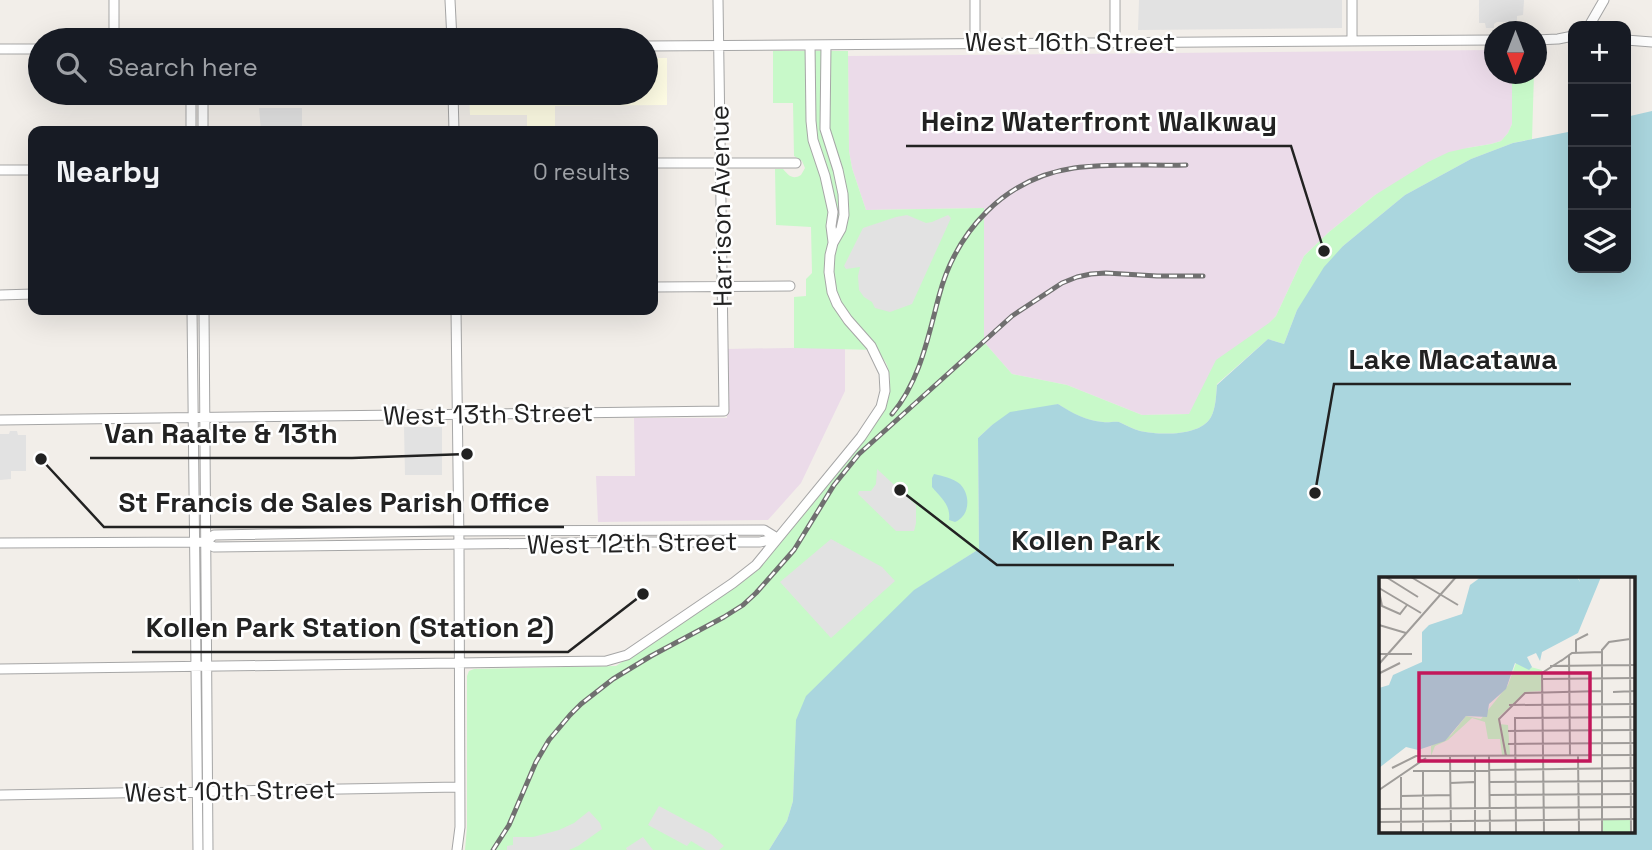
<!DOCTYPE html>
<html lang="en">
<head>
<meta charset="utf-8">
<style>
	:root { --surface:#171b24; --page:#20242c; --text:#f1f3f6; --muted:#9ea1a6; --line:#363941 }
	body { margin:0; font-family:"Space Grotesk",sans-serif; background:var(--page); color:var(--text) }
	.controls { position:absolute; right:21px; top:21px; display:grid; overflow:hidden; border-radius:14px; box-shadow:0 7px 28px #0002 }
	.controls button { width:63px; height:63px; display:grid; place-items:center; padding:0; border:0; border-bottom:2px solid var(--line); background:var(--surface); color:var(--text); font:35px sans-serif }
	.compass { position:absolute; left:1484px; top:21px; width:63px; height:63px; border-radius:50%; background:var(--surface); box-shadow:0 7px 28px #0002; rotate:180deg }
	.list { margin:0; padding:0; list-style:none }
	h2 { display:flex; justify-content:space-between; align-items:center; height:91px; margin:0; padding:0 28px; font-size:30px }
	h2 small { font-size:23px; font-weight:400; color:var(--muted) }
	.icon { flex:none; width:38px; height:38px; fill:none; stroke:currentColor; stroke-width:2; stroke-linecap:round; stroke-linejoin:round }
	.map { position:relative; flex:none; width:1652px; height:850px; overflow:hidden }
	.search { position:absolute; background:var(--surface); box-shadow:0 7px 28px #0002; left:28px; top:28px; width:630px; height:77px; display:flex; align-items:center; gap:18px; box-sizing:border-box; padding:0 24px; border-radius:38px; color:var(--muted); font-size:26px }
	.panel { position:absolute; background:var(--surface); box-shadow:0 7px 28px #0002; left:28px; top:126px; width:630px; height:189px; border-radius:14px }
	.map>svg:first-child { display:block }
	.industrial { fill:#ebdbe9 }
	.education { fill:#fffde5 }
	.park { fill:#c8f9c9 }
	.parking { fill:#e2e2e2 }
	.water { fill:#aad6de; fill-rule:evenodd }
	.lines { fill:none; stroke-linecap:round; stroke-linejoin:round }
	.minor-casing { stroke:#a6a6a6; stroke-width:11 }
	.minor { stroke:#fff; stroke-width:9 }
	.rail-casing { stroke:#707070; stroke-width:5 }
	.rail { stroke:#fff; stroke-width:2.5; stroke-dasharray:8; stroke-linecap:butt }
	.labels { text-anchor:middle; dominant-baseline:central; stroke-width:5; stroke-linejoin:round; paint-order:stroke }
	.street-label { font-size:26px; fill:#222; stroke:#fff }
	.inset-road { fill:none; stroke:#9f9c99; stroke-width:2 }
	.view { fill:#c2185b; fill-opacity:0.15; stroke:#c2185b; stroke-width:3.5 }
	.inset-edge { fill:none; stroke:#222; stroke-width:3.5 }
	.leader { fill:none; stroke:#222; stroke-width:2.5 }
	.callout-dot { fill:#222; stroke:#fff; stroke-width:2.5 }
	.callout-label { font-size:28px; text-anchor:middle; font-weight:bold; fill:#222; stroke:#fff; stroke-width:5; stroke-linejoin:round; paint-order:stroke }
</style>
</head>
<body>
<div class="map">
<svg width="1652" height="850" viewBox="0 0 1652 850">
	<rect width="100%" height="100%" fill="#f2eee9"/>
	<path class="industrial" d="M1494 50V74H1512V124L1508 133 1501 141 1491 144 1467 148 1375 195 1329 232 1304 256 1276 316 1189 414 1142 415 1067 385 1012 374 984 342V208L866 210 852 168 849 151 848 56Z
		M845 347V391L801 483 768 520 598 522 596 476H635L634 418H727L726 349Z"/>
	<path class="education" d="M646 58H667V105L555 106V131H527V115H470L469 93H646Z"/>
	<path class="park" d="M773 51H848L849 151 852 168 866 210 984 208V342L1012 374 1067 385 1142 415 1189 414 1216 360 1269 323 1276 316 1304 256 1329 232 1375 195 1428 162 1449 152 1467 148 1491 144 1501 141 1508 133 1512 124V74H1534L1532 139 1513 143 1471 159 1405 195 1343 246 1297 310 1284 344 1268 339 1217 384C1216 395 1216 408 1211 417 1200 437 1159 435 1140 431 1133 429 1126 425 1119 422 1114 421 1109 423 1103 422 1087 421 1071 413 1058 404L992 425 978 438 979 549 915 590 796 727 793 801 787 821 769 850H465L467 827V676L469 671 474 669 616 666 745 580 780 542 880 418C886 402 895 381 886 363 884 359 879 354 876 350L794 348V297L806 296V279L812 273 811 227 776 225 775 169H783C789 176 793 180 801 175L805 168 802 161 794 156 793 103H773Z"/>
	<path class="parking" d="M1139 0H1342V28L1138 30Z
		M1479 0H1524L1523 15 1517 16V22H1497L1494 24V28H1486L1485 23H1479Z
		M259 108H302V131H261Z
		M907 215 926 223 932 222 948 215 951 218 912 304 890 312 875 308 872 302 864 297 859 290 858 276 860 267 846 269 844 266 863 228 896 217Z
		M404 427H442V475H405Z
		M10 431H17L18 435H26V471H11V479L0 480V434H9Z
		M877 469 916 505V523L914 531H896L858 494 859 491H871L876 484Z
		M831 539 882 567 895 581 831 638 780 582Z
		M659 806 711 834 724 846 719 850H706L691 841 687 846 648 825Z
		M589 811 600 823 602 829 578 846 569 850H507V846L513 845V837H533L559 830 574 823Z
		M643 837 653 850H627L626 848Z"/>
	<path class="water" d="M1652 111V850H769L787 821 793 801 796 720 806 696 914 590 979 549 978 438 992 425 1010 412 1058 404C1072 413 1087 421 1103 422 1109 423 1114 421 1119 422 1126 425 1133 429 1140 431 1159 435 1200 437 1211 417 1216 408 1216 395 1217 385L1268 339 1284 344 1297 310 1324 267 1343 246 1405 195 1471 159 1513 143 1573 131V268H1626V117ZM1381 579H1633V831H1381Z
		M934 474C942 476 953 478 960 484 971 495 970 516 955 522L949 520C951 505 941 498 932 487V478Z"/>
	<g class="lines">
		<defs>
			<path id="minor" d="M114 0V40
				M450 0 452 40
				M975 0V43
				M1115 0V42
				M1352 0V41
				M1589 26 1604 0
				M1536 40 1558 39 1573 36
				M1626 40 1652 42
				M810 45 811 121 813 140 825 176 833 212 831 226 833 242
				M646 46 1494 40
				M0 49H40
				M191 93V131
				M453 93 454 131
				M203 131V93
				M653 163H796
				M0 170H33
				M653 287 790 286
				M0 295 33 294
				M192 310 198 850
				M204 310 208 850
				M456 310 459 545 460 827 457 850
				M0 420 724 411 718 0
				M205 542 214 535 444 531 764 530 777 538
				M0 543 205 542 214 547 651 542H760L777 538
				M0 669 606 661 627 655 733 583 756 565 861 437 881 407 885 391 884 373 871 346 848 320 837 304 832 292 829 272 830 255 833 243 841 229 844 215 843 194 838 170 825 129 826 45
				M0 795 459 787"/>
		</defs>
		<use href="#minor" class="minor-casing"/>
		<use href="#minor" class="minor"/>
		<defs>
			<path id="rail" d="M892 414C920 381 928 337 939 296 956 231 1005 178 1074 168 1110 163 1149 166 1186 165
				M493 850 509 825 536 762 549 740 570 715 581 704 613 679 651 656 724 617 743 605 756 593 794 550 834 485 859 454 1012 316 1062 283 1077 277 1091 274 1106 273 1157 276H1203"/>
		</defs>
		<use href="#rail" class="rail-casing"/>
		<use href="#rail" class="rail"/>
	</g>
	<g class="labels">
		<g class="street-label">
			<text x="1070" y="42">West 16th Street</text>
			<text transform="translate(721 206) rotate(-91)">Harrison Avenue</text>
			<text transform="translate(488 414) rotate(-1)">West 13th Street</text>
			<text transform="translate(632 543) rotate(-1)">West 12th Street</text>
			<text transform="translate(230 791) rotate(-1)">West 10th Street</text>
		</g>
	</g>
	<g transform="translate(1379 577)">
		<rect width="256" height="256" fill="#f2eee9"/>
		<path d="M137 86 163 93 162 114 147 115 120 140V147L129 148 131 178H123L121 162H109L106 145 93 141 69 163 56 169 52 179V169L72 158 87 139 102 142 129 108ZM224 243H251V255H224Z" fill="#c8f9c9"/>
		<path d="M102 0H198L201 5 199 0H222L199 56 163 75 161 84 157 76 148 80 153 90 150 93 136 86 127 112 110 127 108 140 87 139 66 164 39 173 27 170 0 191V111L10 108 14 98 43 85V55L50 48 83 37 91 8Z" fill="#aad6de"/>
		<path class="inset-road" d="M7 0 39 20M32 0 79 28M251 0V88H256M0 11 42 36M0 14 3 29 21 37 28 28M0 48 27 56M223 73 230 65 251 62M197 76V63L209 57M0 77H33M190 78 191 179M182 84 193 76 223 75M0 87 77 0M171 89 251 88 252 255M1 96 21 86M163 102 256 101M234 115 256 114M130 128 256 127M129 154 256 153M129 167 256 166M71 179 72 255M96 179V255M110 179 111 255M127 179 120 142 146 116 223 114M199 179 200 255M13 191 37 179 256 178M44 193V255M34 194 256 191M22 200V255M110 205 256 204M71 206 95 205M0 213 47 181M110 218 256 217M22 219 71 218M0 232 256 230M0 245 256 242M137 255 136 141 256 140M165 255 163 96 183 83M223 255V72"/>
		<path class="view" d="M40 96H211V184H40Z"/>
		<rect width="256" height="256" class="inset-edge"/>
	</g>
	<path class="leader" d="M1324 251L1291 146H906M1315 493L1334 384H1571M467 454L352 458H90M41 459L104 527H564M900 490L997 565H1174M643 594L568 652H132"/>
	<g class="callout-dot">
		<circle cx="1324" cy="251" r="7"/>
		<circle cx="1315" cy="493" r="7"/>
		<circle cx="467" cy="454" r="7"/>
		<circle cx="41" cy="459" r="7"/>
		<circle cx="900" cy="490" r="7"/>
		<circle cx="643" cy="594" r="7"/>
	</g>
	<g class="callout-label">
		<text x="1099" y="131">Heinz Waterfront Walkway</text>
		<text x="1453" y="369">Lake Macatawa</text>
		<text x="221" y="443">Van Raalte &amp; 13th</text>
		<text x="334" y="512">St Francis de Sales Parish Office</text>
		<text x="1086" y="550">Kollen Park</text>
		<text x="350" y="637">Kollen Park Station (Station 2)</text>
	</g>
</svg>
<div class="controls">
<button>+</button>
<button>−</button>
<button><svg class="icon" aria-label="locate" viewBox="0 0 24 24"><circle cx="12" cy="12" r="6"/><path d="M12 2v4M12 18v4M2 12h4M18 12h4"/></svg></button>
<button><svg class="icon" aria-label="layers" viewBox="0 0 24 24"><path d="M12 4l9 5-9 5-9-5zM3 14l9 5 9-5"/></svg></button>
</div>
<svg class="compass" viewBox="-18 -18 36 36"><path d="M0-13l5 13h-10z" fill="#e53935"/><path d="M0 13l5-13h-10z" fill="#9ea1a6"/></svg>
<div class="search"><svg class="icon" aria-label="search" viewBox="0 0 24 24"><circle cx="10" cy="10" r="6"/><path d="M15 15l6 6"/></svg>Search here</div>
<section class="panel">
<h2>Nearby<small>0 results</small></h2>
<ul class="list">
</ul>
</section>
</div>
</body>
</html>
